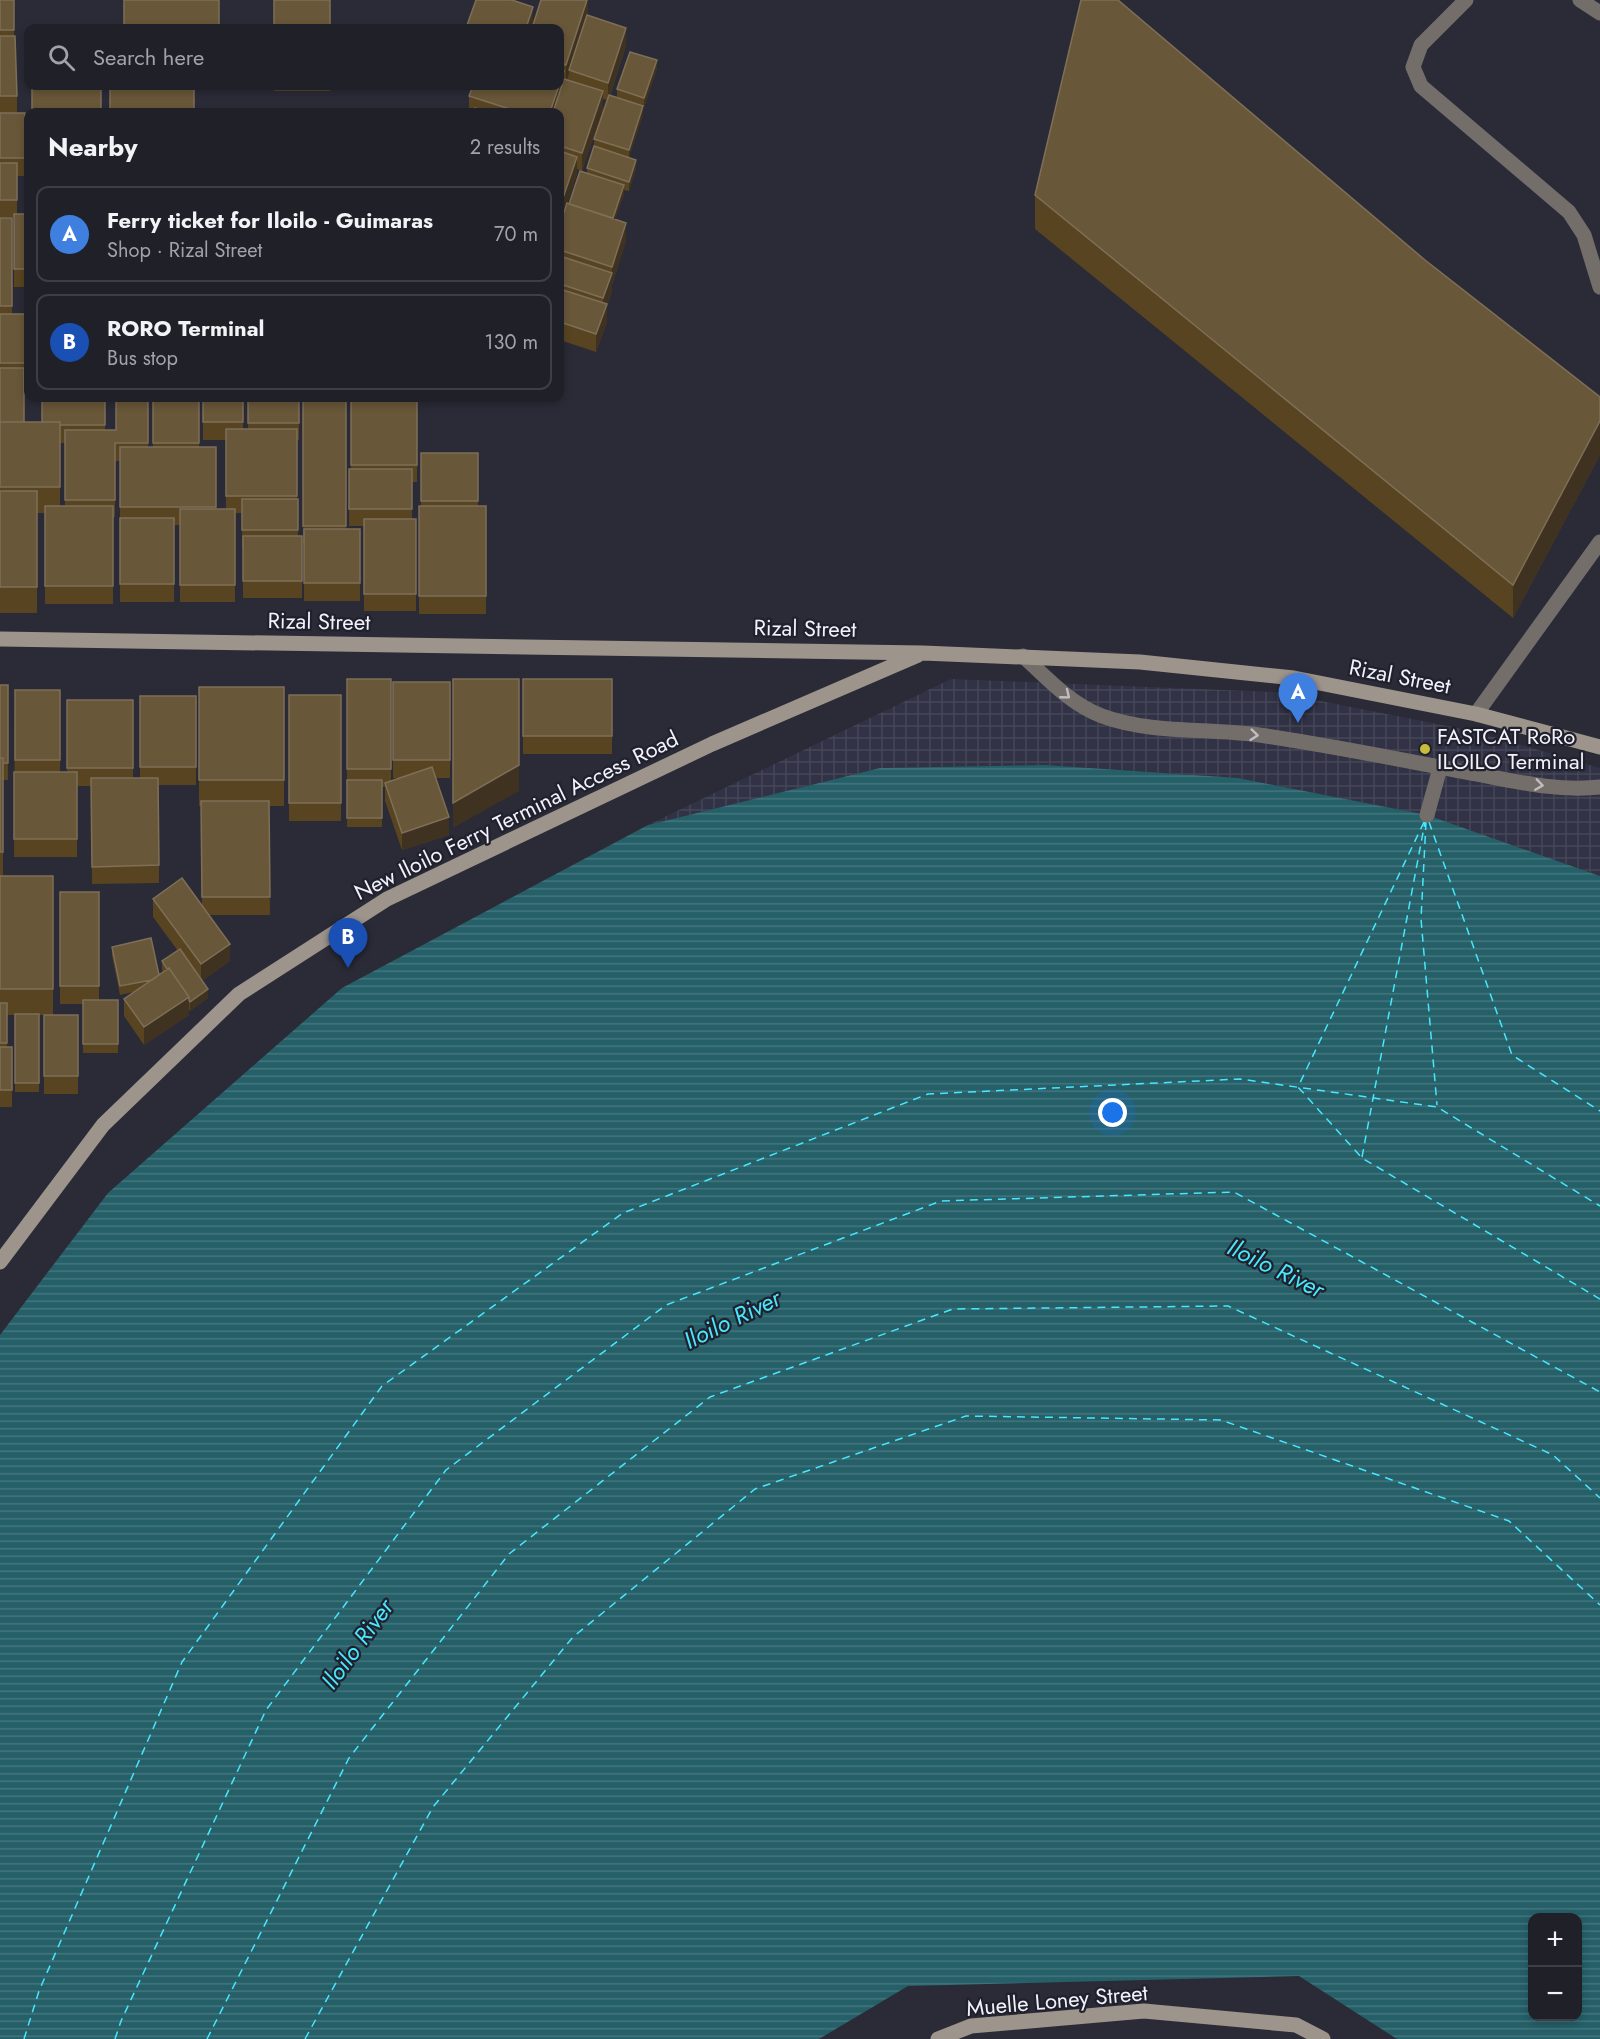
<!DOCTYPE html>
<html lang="en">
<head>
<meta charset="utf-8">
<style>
	:root { --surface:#202029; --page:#282831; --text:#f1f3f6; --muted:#a2a3a8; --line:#3d3e46; --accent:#c8bb3b }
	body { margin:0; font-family:Jost,sans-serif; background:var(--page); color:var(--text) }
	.controls { position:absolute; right:18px; bottom:18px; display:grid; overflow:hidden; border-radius:12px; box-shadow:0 3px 9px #0003 }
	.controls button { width:54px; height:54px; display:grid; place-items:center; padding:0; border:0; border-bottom:2px solid var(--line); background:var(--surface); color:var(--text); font:30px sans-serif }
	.you { position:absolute; left:1113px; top:1113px; width:21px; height:21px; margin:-15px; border:4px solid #fff; border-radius:50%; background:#1a73e8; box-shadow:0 0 0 9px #1a73e833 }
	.badge { display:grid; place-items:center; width:39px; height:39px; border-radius:50%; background:var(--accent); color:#fff; font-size:20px; font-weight:700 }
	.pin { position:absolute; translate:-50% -50px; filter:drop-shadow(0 2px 3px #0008) }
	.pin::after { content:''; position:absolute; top:32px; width:21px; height:18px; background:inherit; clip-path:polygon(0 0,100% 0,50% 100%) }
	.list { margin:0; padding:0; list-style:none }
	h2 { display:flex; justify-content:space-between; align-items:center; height:78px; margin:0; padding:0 24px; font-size:26px }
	h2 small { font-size:20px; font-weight:400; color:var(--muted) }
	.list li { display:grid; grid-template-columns:39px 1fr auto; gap:18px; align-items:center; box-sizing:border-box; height:96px; margin:0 12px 12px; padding:0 12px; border:2px solid var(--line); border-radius:12px }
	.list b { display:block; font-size:22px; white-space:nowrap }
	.list p { margin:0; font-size:20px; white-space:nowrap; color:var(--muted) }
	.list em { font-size:20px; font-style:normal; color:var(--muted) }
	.icon { flex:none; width:33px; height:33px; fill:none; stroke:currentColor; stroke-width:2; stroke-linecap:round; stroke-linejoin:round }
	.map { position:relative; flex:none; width:1600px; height:2039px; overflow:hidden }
	.search { position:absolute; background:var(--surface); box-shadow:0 3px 9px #0003; left:24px; top:24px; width:540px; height:66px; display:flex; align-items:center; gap:15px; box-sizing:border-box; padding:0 21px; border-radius:12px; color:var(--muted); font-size:22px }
	.panel { position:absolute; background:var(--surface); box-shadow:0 3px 9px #0003; left:24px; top:108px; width:540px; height:294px; border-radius:12px }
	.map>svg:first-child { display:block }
	.industrial { fill:url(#industrial-grid) }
	.water { fill:url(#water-rules); fill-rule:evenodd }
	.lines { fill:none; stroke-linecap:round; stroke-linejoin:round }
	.ferry { stroke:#47e7fe; stroke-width:1.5; stroke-dasharray:8 6; stroke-linecap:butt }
	.lane { stroke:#746e6a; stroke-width:15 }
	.secondary { stroke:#9d948c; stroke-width:15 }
	.wall { fill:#584421; fill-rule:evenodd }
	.shaded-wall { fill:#3f3220 }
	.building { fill:#695739; stroke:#7e6f57; stroke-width:1.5 }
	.oneway { stroke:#bfbdc1 }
	.poi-dot { fill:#c8bb3b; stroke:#20212d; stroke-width:2 }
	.labels { text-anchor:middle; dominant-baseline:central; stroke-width:4.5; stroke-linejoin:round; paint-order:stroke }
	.street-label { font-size:22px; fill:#f1f2fb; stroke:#20212d }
	.poi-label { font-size:22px; fill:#f1f2fb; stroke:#20212d; text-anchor:start }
	.water-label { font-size:24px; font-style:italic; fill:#47e7fe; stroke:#20212d }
</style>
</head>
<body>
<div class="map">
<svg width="1600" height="2039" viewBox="0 0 1600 2039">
	<defs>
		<pattern id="industrial-grid" width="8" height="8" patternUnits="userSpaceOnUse" patternTransform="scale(1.5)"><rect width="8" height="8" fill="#313245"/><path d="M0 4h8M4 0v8" fill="none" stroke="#454658"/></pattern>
		<pattern id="water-rules" width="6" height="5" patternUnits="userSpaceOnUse" patternTransform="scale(1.5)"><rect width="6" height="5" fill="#255f68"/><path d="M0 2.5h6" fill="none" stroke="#45767e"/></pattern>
	</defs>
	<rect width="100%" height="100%" fill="#2a2b37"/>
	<path class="industrial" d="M951 679 1275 692 1473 731 1600 768V876L1426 815 1238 778 1045 765 880 768 648 825Z"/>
	<path class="water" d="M1045 765 1238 778 1427 815 1600 876V2039H1397L1299 1976 908 1986 819 2039H0V1335L108 1193 342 988 648 825 880 768ZM1532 1918H1578V2016H1532Z"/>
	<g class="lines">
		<path class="ferry" d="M1424 822 1298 1087 1362 1158 1600 1299
			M1426 822 1421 919 1437 1105
			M1429 822 1512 1055 1600 1111
			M1362 1157 1425 822
			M24 2039 39 1991 182 1662 382 1386 623 1213 928 1094 1240 1079 1437 1107 1600 1206
			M115 2039 121 2021 266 1710 446 1470 666 1305 941 1201 1234 1192 1600 1392
			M207 2039 349 1758 509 1554 710 1397 953 1309 1228 1306 1553 1455 1600 1498
			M305 2039 433 1807 573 1637 755 1489 966 1416 1221 1420 1509 1521 1600 1605"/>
		<path class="lane" d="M1466 0 1421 45 1413 67 1421 86 1569 212 1584 235 1600 287
			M1580 0 1600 13
			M1023 656C1047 678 1070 704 1102 716 1151 734 1208 728 1259 735 1329 745 1397 759 1465 772 1510 780 1555 792 1600 787
			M1476 714 1600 542
			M1427 815 1440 768"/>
		<path class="secondary" d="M0 639 923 653 1140 662 1294 678 1476 714 1600 747
			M0 1262 103 1125 239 994 387 899 712 744 918 655
			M938 2039 971 2026 1144 2011 1296 2025 1323 2039"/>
	</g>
	<path class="wall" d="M0 0H14V36L17 96V113H25V176H17V214H28V287H14V217H0Z
		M588 0V16L626 46 610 96 617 98V89L657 69 644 107H643V115L629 157 636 169 629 191 624 190V194L615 219 626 241 612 285V291L607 306V322L596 352 560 340V112H469V96L560 86V28ZM603 99 608 100 594 139V146L587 168V173L569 204 567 203 577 174V169L582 171 603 109Z
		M110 86H194V112H110Z
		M274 86H330V91H274Z
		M1035 195 1425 260 1600 397V455L1513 618 1035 229Z
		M0 218H12V314H28V381H24V422H42L105 398V430H116L148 398V447H153V398H199V447H216V509H226V440H203V398H243V429H248V398H299V440H297V499H298V536H302V598H243V548H242V513H235V602H180V525H174V602H120V461H115V517H113V604H45V513H37V613H0ZM60 443H65V506H60Z
		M303 398H346V529H360V601H304V544H303Z
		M351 398H426V400H417V482H412V519H416V611H364V526H349V469H351Z
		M421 453H478V506H486V614H419V506H421Z
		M347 679H391V781L400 778H393V682H450V778H436L449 835 402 850 385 801V787H382V827H347Z
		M523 679H612V754H523Z
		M0 685H8V780H3V876H53V1015H78V1094H44V1015H39V1092H15V1015H7V1047H12V1107H0Z
		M199 687H284V806H269L270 915H209L230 961 202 981 208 998 190 1011 189 1009V1015L144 1045 124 1016V999L133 992 120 995 112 956V947L159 975 163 972 162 970V961L178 951 153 917V899L202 905 201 806H199Z
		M15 690H60V772H67V700H133V778H140V696H196V785H159V883L92 884 91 786H77V857H14Z
		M289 695H341V821H289Z
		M60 892H99V1000H118V1053H83V1004H60Z"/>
	<path class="shaded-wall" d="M587 0H588V14L570 70H569V73L566 83V65Z
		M533 7V25L532 28H526Z
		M626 28V46L608 101V83Z
		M657 60V69L644 107V98Z
		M564 71V89L556 112H550Z
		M603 91V109L582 171V153Z
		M643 106V115L629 159V150Z
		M577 157V174L563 216V198Z
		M636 160V169L629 191V182Z
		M624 185V194L612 228V219Z
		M562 203V221L560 230V212Z
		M626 223V241L612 285V291L607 306V322L596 352V334L603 313V298L612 273V267Z
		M1600 421V455L1513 618V585Z
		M519 765V791L453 828V803Z
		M449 817V835L402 850V833Z
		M230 944V961L201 982V964Z
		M208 989V998L190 1011V1002Z
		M189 997V1015L144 1045V1027Z"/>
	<path class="building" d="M0 0H14V30H0Z
		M124 0H219V28H124Z
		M274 0H330V28H274Z
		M476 0H512L533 7 526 28H466Z
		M541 0H587L566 65 560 63V28H532Z
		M1081 0H1118L1425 260 1600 397V421L1513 585 1035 195Z
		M587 15 626 28 608 83 569 70Z
		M0 36H15L17 96H0Z
		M630 52 657 60 644 98 617 89Z
		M560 70 564 71 560 84Z
		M564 79 603 91 582 153 560 146V112H553Z
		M32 86H101V112H32Z
		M110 86H194V110H110Z
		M473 86H559L550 112H519L469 96Z
		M609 95 643 106 629 150 594 139Z
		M475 108 488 112H473Z
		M0 113H25V158H0Z
		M594 146 636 160 629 182 587 168Z
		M560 151 577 157 563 198 560 197Z
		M0 163H17V200H0Z
		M580 171 624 185 613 218 569 204Z
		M560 202 562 203 560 212Z
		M567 203 626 223 612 267 560 250V225Z
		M14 214H28V269H14Z
		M0 218H12V306H0Z
		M560 256 612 273 603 298 560 284Z
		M560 289 607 304 596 334 560 322Z
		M0 314H28V363H0Z
		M0 368H24V422H0Z
		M42 398H105V425H60V422H42Z
		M116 398H148V443H115V500H65V430H116Z
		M153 398H199V443H153Z
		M203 398H243V422H203Z
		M248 398H299V423H248Z
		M303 398H346V526H303Z
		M351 398H417V465H351Z
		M0 422H60V487H0Z
		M226 429H297V496H226Z
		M120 447H216V507H120Z
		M421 453H478V501H421Z
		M349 469H412V509H349Z
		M0 491H37V587H0Z
		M242 499H298V530H242Z
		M45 506H113V586H45Z
		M419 506H486V596H419Z
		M180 509H235V585H180Z
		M120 518H174V584H120Z
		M364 519H416V594H364Z
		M304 529H360V583H304Z
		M243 536H302V581H243Z
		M347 679H391V769H347Z
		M453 679H519V765L453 803Z
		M523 679H612V736H523Z
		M393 682H450V760H393Z
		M0 685H8V763H3V758H0Z
		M199 687H284V780H199Z
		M15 690H60V760H15Z
		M289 695H341V803H289Z
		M140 696H196V767H140Z
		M67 700H133V768H67Z
		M0 758H3V852H0Z
		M432 767 449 817 402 833 385 783Z
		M14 772H77V839H14Z
		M91 778H158L159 865 92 867Z
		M347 780H382V818H347Z
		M201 801H269L270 897H202Z
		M0 876H53V989H0Z
		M182 878 230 944 201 964 153 899Z
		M60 892H99V986H60Z
		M151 938 159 975 152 980 120 986 112 947Z
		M180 949 208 989 190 1002 189 1000V997L169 968 167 969 162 961Z
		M169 968 189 997 144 1027 124 999Z
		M83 1000H118V1044H83Z
		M0 1003H7V1043H0Z
		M15 1014H39V1083H15Z
		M44 1015H78V1076H44Z
		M0 1047H12V1090H0Z"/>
	<defs><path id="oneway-chevron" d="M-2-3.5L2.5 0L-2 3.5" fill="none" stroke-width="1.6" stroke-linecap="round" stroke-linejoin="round" transform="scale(1.5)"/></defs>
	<g class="oneway">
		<use href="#oneway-chevron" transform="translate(1066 695) rotate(39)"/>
		<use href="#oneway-chevron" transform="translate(1254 735) rotate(6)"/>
		<use href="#oneway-chevron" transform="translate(1539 785) rotate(8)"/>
	</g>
	<circle class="poi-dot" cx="1425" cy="749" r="6"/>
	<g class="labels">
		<g class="street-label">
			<text transform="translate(319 621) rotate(1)">Rizal Street</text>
			<text transform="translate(805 628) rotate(1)">Rizal Street</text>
			<text transform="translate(1400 676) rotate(11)">Rizal Street</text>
			<text transform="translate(516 815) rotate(-26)">New Iloilo Ferry Terminal Access Road</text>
			<text transform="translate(1057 2000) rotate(-5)">Muelle Loney Street</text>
		</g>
		<g class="poi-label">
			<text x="1437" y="736">FASTCAT RoRo<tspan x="1437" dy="25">ILOILO Terminal</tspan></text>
		</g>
		<g class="water-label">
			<text transform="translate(1276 1268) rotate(26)">Iloilo River</text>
			<text transform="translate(732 1319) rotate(-26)">Iloilo River</text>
			<text transform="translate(357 1644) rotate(-54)">Iloilo River</text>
		</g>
	</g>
</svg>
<div class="controls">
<button>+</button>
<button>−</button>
</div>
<div class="you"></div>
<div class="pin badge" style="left:1298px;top:723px;background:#3f7fe0">A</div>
<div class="pin badge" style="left:348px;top:968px;background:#1a4fb4">B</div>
<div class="search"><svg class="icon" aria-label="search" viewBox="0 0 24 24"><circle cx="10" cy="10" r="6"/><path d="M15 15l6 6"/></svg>Search here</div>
<section class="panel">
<h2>Nearby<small>2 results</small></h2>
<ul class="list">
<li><span class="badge" style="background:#3f7fe0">A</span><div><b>Ferry ticket for Iloilo - Guimaras</b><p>Shop · Rizal Street</p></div><em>70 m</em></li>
<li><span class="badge" style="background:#1a4fb4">B</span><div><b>RORO Terminal</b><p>Bus stop</p></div><em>130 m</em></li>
</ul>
</section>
</div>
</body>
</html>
